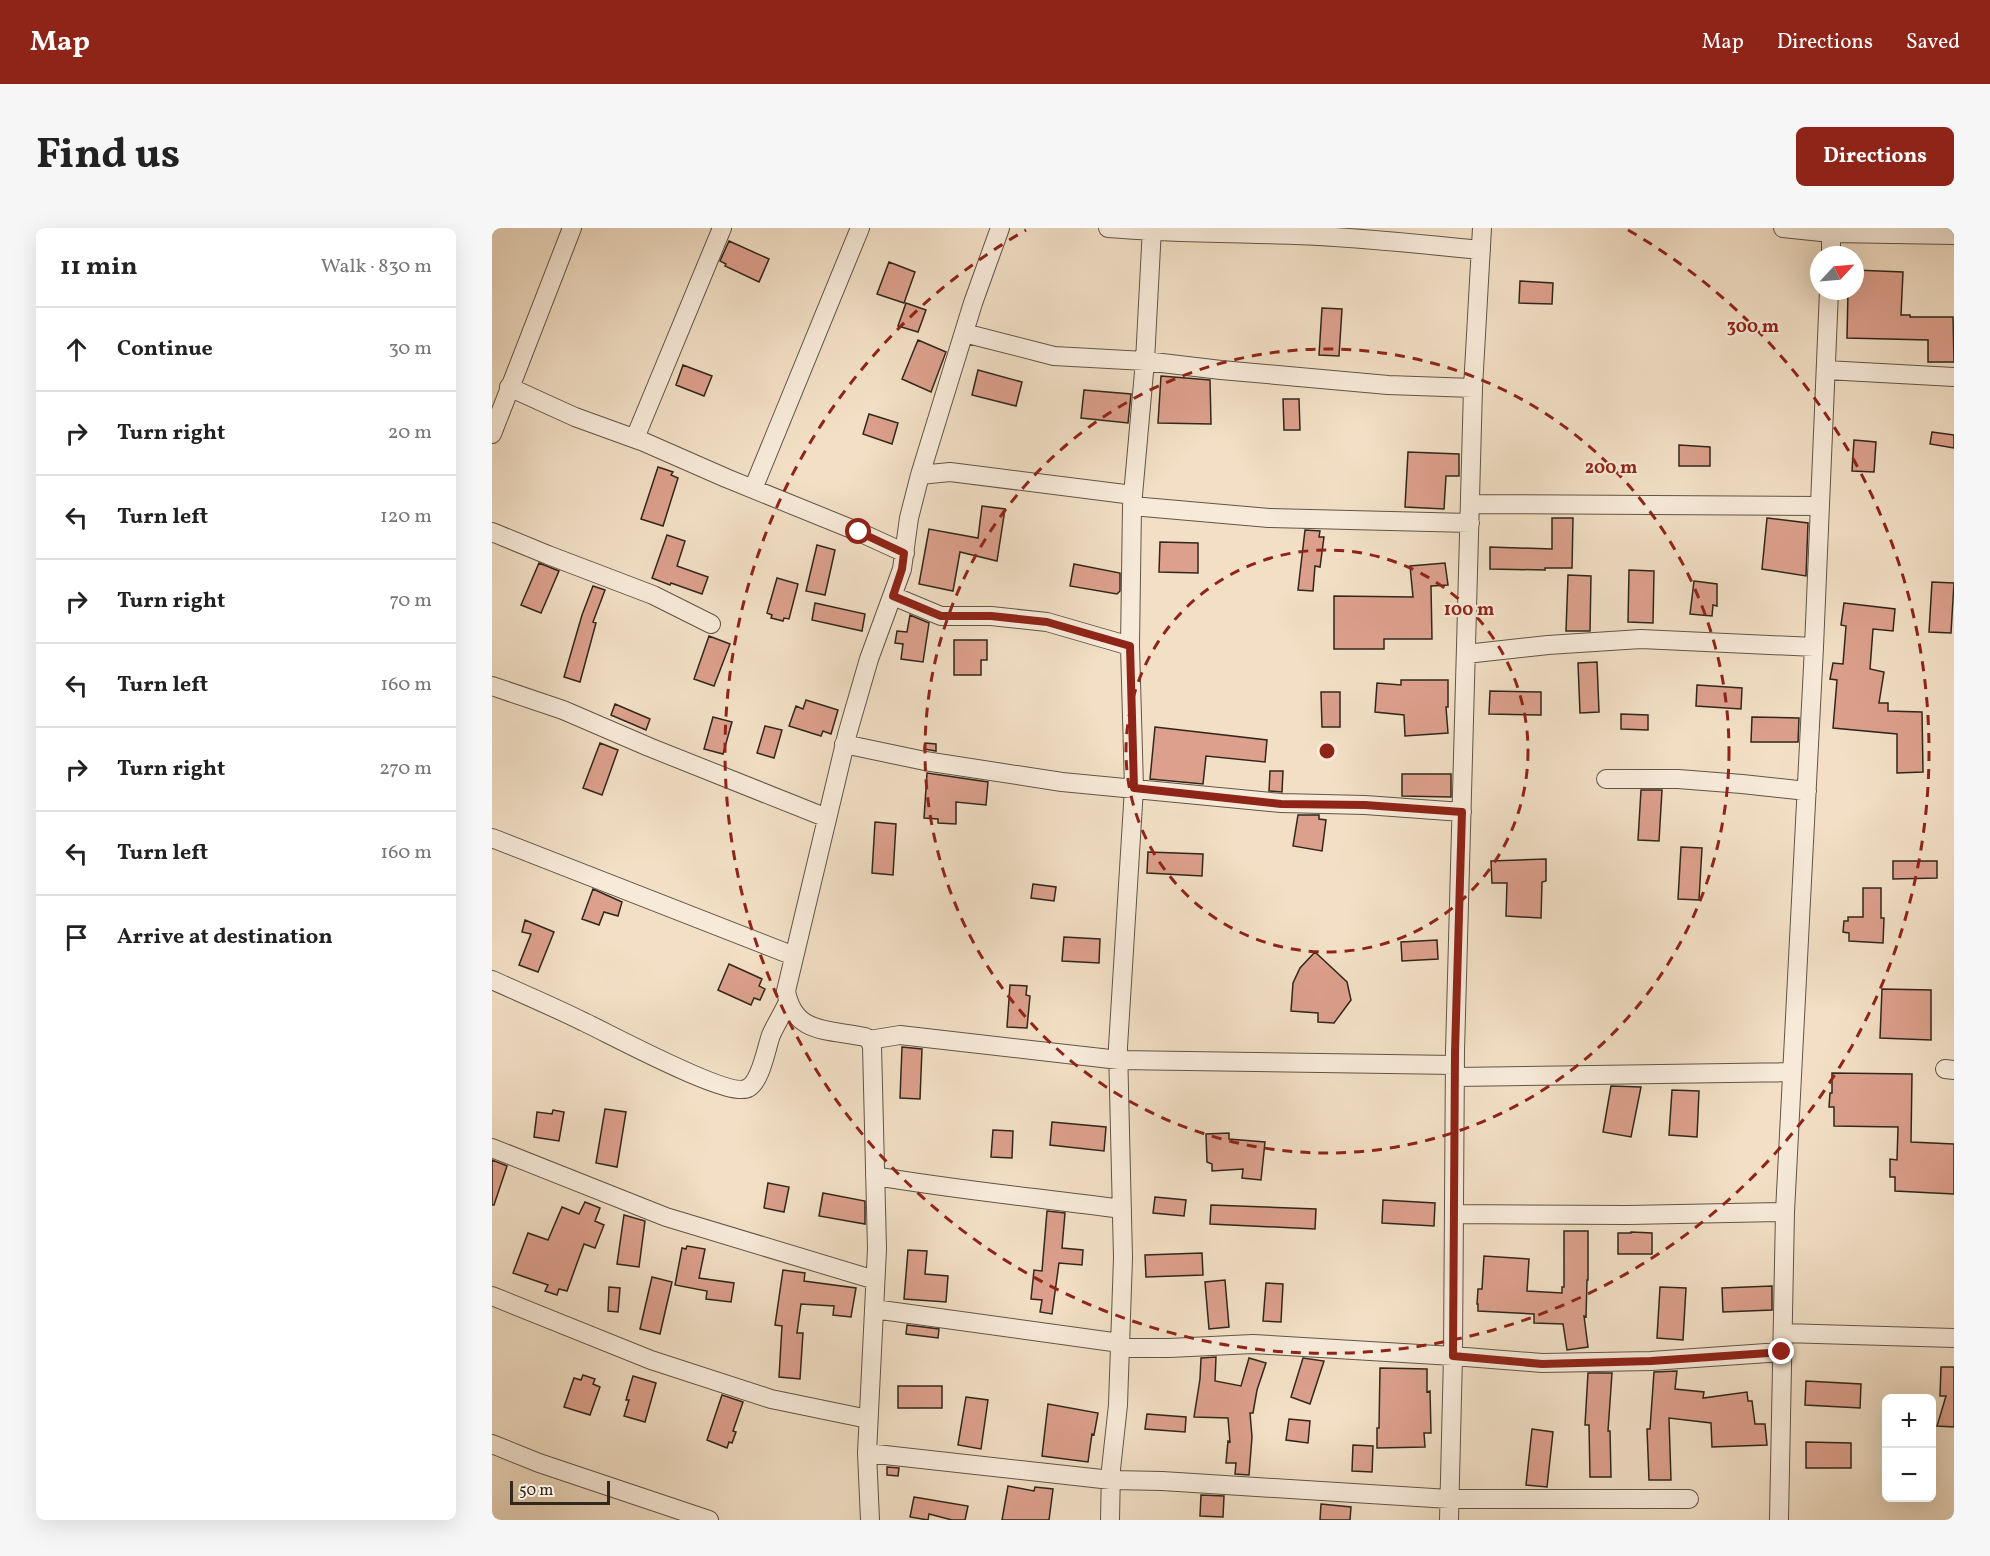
<!DOCTYPE html>
<html lang="en">
<head>
<meta charset="utf-8">
<style>
	:root { --surface:#fff; --page:#f6f6f6; --text:#222; --muted:#767676; --line:#e0e0e0; --accent:#8f2418 }
	body { margin:0; font-family:Vollkorn,serif; background:var(--page); color:var(--text) }
	.controls { position:absolute; right:18px; bottom:18px; display:grid; overflow:hidden; border-radius:9px; box-shadow:0 6px 24px #0002 }
	.controls button { width:54px; height:54px; display:grid; place-items:center; padding:0; border:0; border-bottom:2px solid var(--line); background:var(--surface); color:var(--text); font:30px sans-serif }
	.compass { position:absolute; left:1318px; top:18px; width:54px; height:54px; border-radius:50%; background:var(--surface); box-shadow:0 6px 24px #0002; rotate:64deg }
	.scale { position:absolute; left:18px; bottom:15px; width:100px; box-sizing:border-box; padding-left:6px; border:3px solid #31271c; border-top:0; font-size:16px; line-height:21px; white-space:nowrap; color:#31271c; -webkit-text-stroke:4px #f7ead9; paint-order:stroke }
	.stop { position:absolute; width:18px; height:18px; margin:-14px; border:4px solid #8f2418; border-radius:50%; background:#fff }
	.stop.end { background:#8f2418; border-color:#fff; box-shadow:0 2px 6px #0008 }
	.list { margin:0; padding:0; list-style:none }
	h2 { display:flex; justify-content:space-between; align-items:center; height:78px; margin:0; padding:0 24px; font-size:26px }
	h2 small { font-size:20px; font-weight:400; color:var(--muted) }
	.list li { display:grid; grid-template-columns:39px 1fr auto; gap:18px; align-items:center; box-sizing:border-box; height:84px; padding:0 24px; border-top:2px solid var(--line) }
	.list b { display:block; font-size:22px; white-space:nowrap }
	.list em { font-size:20px; font-style:normal; color:var(--muted) }
	.icon { flex:none; width:33px; height:33px; fill:none; stroke:currentColor; stroke-width:2; stroke-linecap:round; stroke-linejoin:round }
	.map { position:relative; flex:none; width:1462px; height:1292px; overflow:hidden; border-radius:9px }
	header { display:flex; align-items:center; gap:36px; box-sizing:border-box; height:84px; padding:0 30px; background:var(--accent); color:#fff }
	header strong { font-size:28px }
	nav { display:flex; gap:33px; margin-inline-start:auto; font-size:21px }
	.intro { display:flex; align-items:center; justify-content:space-between; box-sizing:border-box; height:144px; padding:0 36px }
	h1 { margin:0; font-size:42px }
	.button { padding:15px 27px; border-radius:9px; background:var(--accent); color:#fff; font-size:21px; font-weight:700 }
	main { display:flex; gap:36px; padding:0 36px }
	aside { flex:1; background:var(--surface); border-radius:9px; box-shadow:0 6px 24px #0002 }
	.map>svg:first-child { display:block }
	.building { fill:#dca08c; stroke:#31271c; stroke-width:1.5 }
	.lines { fill:none; stroke-linecap:round; stroke-linejoin:round }
	.minor-casing { stroke:#615546; stroke-width:20 }
	.minor { stroke:#f7ead9; stroke-width:18 }
	.route { stroke:#8f2418; stroke-width:8 }
	.ring { fill:none; stroke:#8f2418; stroke-width:3; stroke-dasharray:10 8 }
	.centre { fill:#8f2418; stroke:#f7ead9; stroke-width:3 }
	.ring-label { font-size:18px; text-anchor:middle; font-weight:bold; fill:#8f2418; stroke:#f7ead9; stroke-width:4.5; stroke-linejoin:round; paint-order:stroke }
</style>
</head>
<body>
<header>
<strong>Map</strong>
<nav><a>Map</a><a>Directions</a><a>Saved</a></nav>
</header>
<div class="intro"><h1>Find us</h1><a class="button">Directions</a></div>
<main>
<aside>
<h2>11 min<small>Walk · 830 m</small></h2>
<ul class="list">
<li><svg class="icon" aria-label="ahead" viewBox="0 0 24 24"><path d="M12 20V5M6 11l6-6 6 6"/></svg><div><b>Continue</b></div><em>30 m</em></li>
<li><svg class="icon" aria-label="right" viewBox="0 0 24 24"><path d="M7 20v-9h11M14 6l5 5-5 5"/></svg><div><b>Turn right</b></div><em>20 m</em></li>
<li><svg class="icon" aria-label="left" viewBox="0 0 24 24"><path d="M17 20v-9H6M10 6l-5 5 5 5"/></svg><div><b>Turn left</b></div><em>120 m</em></li>
<li><svg class="icon" aria-label="right" viewBox="0 0 24 24"><path d="M7 20v-9h11M14 6l5 5-5 5"/></svg><div><b>Turn right</b></div><em>70 m</em></li>
<li><svg class="icon" aria-label="left" viewBox="0 0 24 24"><path d="M17 20v-9H6M10 6l-5 5 5 5"/></svg><div><b>Turn left</b></div><em>160 m</em></li>
<li><svg class="icon" aria-label="right" viewBox="0 0 24 24"><path d="M7 20v-9h11M14 6l5 5-5 5"/></svg><div><b>Turn right</b></div><em>270 m</em></li>
<li><svg class="icon" aria-label="left" viewBox="0 0 24 24"><path d="M17 20v-9H6M10 6l-5 5 5 5"/></svg><div><b>Turn left</b></div><em>160 m</em></li>
<li><svg class="icon" aria-label="arrive" viewBox="0 0 24 24"><path d="M6 21V4h12l-3 4 3 4H6"/></svg><div><b>Arrive at destination</b></div></li>
</ul>
</aside>
<div class="map">
<svg width="1462" height="1292" viewBox="0 0 1462 1292">
	<rect width="100%" height="100%" fill="#f2dfc5"/>
	<filter id="stains"><feTurbulence type="fractalNoise" baseFrequency=".00333" numOctaves="4"/><feColorMatrix values="0 0 0 0 .2 0 0 0 0 .09 0 0 0 0 .02 0 0 0 .5 -.17"/></filter>
	<radialGradient id="worn" r=".72"><stop offset=".6" stop-color="#630" stop-opacity="0"/><stop offset="1" stop-color="#630" stop-opacity=".3"/></radialGradient>
	<path class="building" d="M237 13 277 31 267 54 233 38 234 36 228 33Z
		M397 34 423 44 412 75 385 66Z
		M1363 42 1411 44 1409 87H1418V89H1461L1462 134H1436V112L1355 110 1356 63H1363Z
		M1028 53 1061 55 1060 76 1027 75Z
		M414 75 434 82 426 104 406 98Z
		M830 80 850 81 847 128 827 127Z
		M426 112 454 124 439 164 410 151Z
		M191 137 220 148 212 168 184 157Z
		M486 142 530 154 524 178 480 167Z
		M669 148 718 152 719 196 666 195Z
		M592 162 639 166 636 195 589 190Z
		M791 171H807L808 202H792Z
		M377 186 406 195 400 216 371 206Z
		M1440 204 1462 207V220L1438 216Z
		M1362 212 1384 214 1382 244 1360 243Z
		M1187 217 1218 219V238H1187Z
		M916 224 967 226V248H954L952 281 913 279Z
		M166 239 181 244 179 247 186 250 171 298 149 291Z
		M490 278 513 281 505 333 468 324 461 363 427 356 437 301 486 310Z
		M1060 290H1081L1080 340H1053V342L998 341V319L1060 321Z
		M1275 290 1316 295 1314 348 1270 341Z
		M813 302 828 303 827 309H832L828 339 823 338 821 363 806 362Z
		M175 307 193 313 185 338 216 349 210 366 179 355 178 357 160 350Z
		M668 314 706 315V345L667 344Z
		M325 317 343 322 333 367 314 363Z
		M47 335 67 343 49 385 29 377Z
		M953 335 956 357 939 358 940 411H892V421H842V368L921 369 918 338Z
		M582 336 628 345V363L625 366 578 358Z
		M1137 342 1162 343 1161 395 1136 394Z
		M1076 347 1099 348 1098 403H1074Z
		M285 350 306 356 297 391 292 390 291 393 279 390 280 387 275 385Z
		M1202 353 1225 356V378L1221 377 1220 388 1198 386Z
		M1440 354 1462 355 1459 405 1437 404Z
		M101 358 113 362 101 394 104 395 88 454 72 449 90 387Z
		M323 375 373 386 370 403 320 392Z
		M1352 375 1403 381 1401 403 1381 401 1378 441 1392 444 1387 475H1396V483L1430 484 1431 544 1405 545V506L1341 500 1345 452 1338 451 1341 435 1351 436 1354 398 1349 397Z
		M418 387 437 395 431 434 409 431 411 416 403 415 405 403 415 404Z
		M217 408 238 416 222 458 202 451Z
		M462 412H495V432H489V447H462Z
		M1105 434 1107 484 1088 485 1086 435Z
		M909 452H956V479H954L956 505 913 508 912 487 883 484 885 455 909 457Z
		M1205 457 1250 460 1249 481 1204 478Z
		M998 463 1049 464V487L997 486Z
		M829 464H848V499H830Z
		M314 472 346 482 339 506 331 503 329 508 297 498 304 478 311 481Z
		M123 476 158 491 154 502 119 487Z
		M1129 486 1156 487V502L1129 501Z
		M221 489 240 494 231 526 212 521Z
		M1260 489 1307 490 1306 514H1259Z
		M273 498 290 502 282 530 265 525Z
		M663 499 775 512 773 534 714 528 711 556 658 551Z
		M108 515 126 522 110 567 91 560Z
		M433 515 444 516V523L432 521Z
		M778 543H791L790 564 777 563Z
		M435 545 496 554 494 577 464 574V596L446 595V591L432 590Z
		M910 546H959V569L910 568Z
		M1149 562H1170L1167 613 1146 612Z
		M806 587H827V591L834 592 830 623 801 618Z
		M383 594 404 596 401 647 380 645Z
		M1189 619 1210 620 1207 672 1186 671Z
		M656 624 711 626 710 648 655 645Z
		M1054 631V653L1050 654 1049 690 1014 688 1015 655H1000L999 633Z
		M1401 633H1445V650L1401 651Z
		M541 656 564 659 562 673 539 670Z
		M1371 660H1389V690H1392L1391 715 1357 713V705L1351 704 1352 693H1356V689H1371Z
		M101 661 130 674 126 688 112 684 107 697 90 691Z
		M33 692 62 704 46 744 27 737 39 706 30 704Z
		M572 709 608 711 607 735 570 733Z
		M945 712 946 731 910 733 909 714Z
		M823 724 855 754 859 772 842 795 826 794V785L799 783 801 755 808 740Z
		M237 736 270 751 267 758 273 761 268 772 262 770 259 777 226 762Z
		M518 757 535 758 534 767 538 768 535 800 515 799Z
		M1390 761 1439 762V812L1388 810Z
		M410 819 430 821 428 871 408 870Z
		M1340 845 1420 846 1419 914 1462 916V966L1403 963V949H1398V931L1405 932 1406 899 1342 898V879H1337L1338 865H1340Z
		M1119 858 1149 859 1139 909 1111 904Z
		M1180 862 1207 863 1205 909 1177 907Z
		M113 881 134 884 125 939 104 935Z
		M61 882 72 884 67 913 42 909 45 884 60 886Z
		M560 894 614 899 612 923 558 917Z
		M501 902 521 903 520 930 499 929Z
		M737 905V911L773 914 769 952 750 950 751 941 720 943V936L715 934 714 906Z
		M0 932 15 938 2 977H0Z
		M276 955 297 959 292 984 272 980Z
		M331 965 373 973V996L327 988Z
		M663 969 694 972 692 988 661 985Z
		M891 972 943 975 942 998 890 995Z
		M93 974 108 980 103 993 112 997 103 1020 92 1016 75 1063 67 1061 65 1067 53 1063 56 1057 21 1045 36 1005 56 1012 70 979 87 986Z
		M719 977 824 981 823 1001 718 996Z
		M555 983 573 985 570 1020 591 1022 590 1037 567 1035 560 1086 548 1084 550 1072 539 1071 542 1042 550 1043Z
		M132 987 153 993 147 1039 125 1036Z
		M1072 1003H1096V1052H1095L1094 1089 1092 1088 1096 1119 1075 1122 1071 1096 1042 1095V1086L986 1083V1076H985L986 1061H990L992 1028 1037 1031 1035 1063 1070 1065V1059H1072Z
		M1139 1004 1160 1005V1026H1126V1005H1139Z
		M195 1018 213 1021 207 1050 242 1055 239 1074 214 1071 215 1063 183 1057 190 1020 194 1021Z
		M416 1022 435 1023 433 1046 456 1048 454 1074 412 1071Z
		M710 1025 711 1047 654 1049 653 1027Z
		M291 1042 313 1045 312 1053 364 1060 359 1089 341 1087 342 1078 309 1076 305 1105H311L308 1151 287 1149 290 1098 283 1097Z
		M160 1049 180 1054 168 1106 148 1101Z
		M733 1052 737 1099 717 1101 713 1054Z
		M774 1055 791 1056 789 1094 771 1093Z
		M1280 1058V1082L1231 1084 1230 1060Z
		M117 1059 128 1060 126 1084 116 1083Z
		M1168 1059 1194 1060 1191 1112 1165 1110Z
		M415 1097 447 1101 446 1110 414 1106Z
		M724 1129 723 1153 749 1158 757 1130 774 1135 765 1162 761 1185H758L760 1209 757 1247 743 1246 744 1235H734L736 1213 738 1214 736 1190 702 1189 708 1151 709 1130Z
		M811 1130 832 1133 818 1176 799 1169Z
		M1449 1139H1462V1199L1445 1198 1454 1168H1448Z
		M888 1140 935 1141V1164L938 1163 939 1205H932L933 1219 885 1220V1200H887Z
		M1185 1143 1183 1161 1212 1164 1211 1170 1255 1164 1256 1173H1260L1263 1196H1273L1275 1217 1220 1219 1219 1195 1177 1190 1179 1252H1157L1155 1201H1158L1162 1144Z
		M1096 1145H1120L1116 1203H1118L1119 1249H1098L1097 1197H1093Z
		M91 1147 103 1151 101 1156 108 1159 98 1187 72 1179 82 1150 89 1152Z
		M141 1148 164 1155 153 1194 132 1188 137 1172H134Z
		M1314 1153 1369 1156 1368 1180 1313 1177Z
		M406 1158H450V1180H406Z
		M230 1167 251 1174 241 1203 244 1204 240 1215 237 1214 235 1220 215 1212Z
		M474 1169 496 1172 489 1221 466 1217Z
		M556 1176 606 1185 602 1207 600 1206 596 1234 550 1228Z
		M655 1186 694 1189 693 1204 653 1201Z
		M797 1191 818 1193 816 1215 794 1212Z
		M1040 1201 1061 1204 1055 1259 1034 1257Z
		M1314 1214 1359 1215V1240H1314Z
		M861 1217 881 1218 880 1244 860 1243Z
		M395 1239 407 1240 406 1248 395 1247Z
		M516 1258 542 1263 543 1259 561 1261 557 1292H510Z
		M709 1267 732 1268 731 1289 708 1288Z
		M422 1269 476 1278 473 1292H460L437 1286 436 1292 418 1289Z
		M829 1276 859 1279 858 1292H828Z"/>
	<g class="lines">
		<defs>
			<path id="minor" d="M616 0C678 5 741 5 803 7 865 9 927 16 989 22
				M1291 0 1339 5V27
				M1340 0 1339 5 1462 7
				M472 105 562 128 653 133 729 142 896 157 981 160
				M1334 142 1462 149
				M17 159 83 189 152 214 234 250 367 304 413 325
				M0 206 80 0
				M143 210 230 0
				M428 247 458 244 641 267
				M261 261 368 0
				M978 276 1328 278
				M640 278 777 290 978 295
				M0 304 56 327 161 367 219 396
				M401 368 449 388H499L555 394 638 418
				M974 426 1056 417 1149 411 1322 419
				M0 458 71 482 157 519 335 590
				M352 516 433 533 570 554 789 575 873 577 970 584
				M1114 551H1186L1250 556 1315 563
				M0 610 302 728
				M0 752C31 766 62 779 92 794 116 805 237 871 256 860 269 853 274 821 279 807 284 796 291 785 296 774
				M377 812 408 807 627 832 963 837
				M1453 841 1462 842
				M963 849 1300 844
				M0 920 174 989 383 1052
				M383 948C465 962 548 970 630 981
				M962 986 1136 987 1293 984
				M0 1068 159 1132 279 1171 376 1191
				M382 1081 628 1115
				M1291 1105 1462 1110
				M628 1120H677L761 1116 961 1128 1050 1135 1159 1133 1290 1124
				M0 1216 47 1235 217 1292
				M375 1225 619 1252 670 1253 957 1271H1197
				M378 1292 375 1225 385 1021 380 818 377 812 373 809C337 801 302 807 294 763L355 507 377 431 410 341 417 290 428 247 481 75 508 0
				M618 1292 619 1241 626 1177 631 1030 626 819 642 560 638 418 640 278 653 133 660 0
				M957 1292 961 1128 963 823 981 160 990 0
				M1287 1292 1293 984 1322 419 1337 63"/>
		</defs>
		<use href="#minor" class="minor-casing"/>
		<use href="#minor" class="minor"/>
	</g>
	<g class="lines">
		<path class="route" d="M367 304 412 325 410 341 401 368 449 388H499L555 394 638 418 642 560 789 576 873 577 970 584 963 824 961 1128 1050 1136 1159 1133 1290 1124"/>
	</g>
	<g class="ring">
		<circle cx="835" cy="523" r="201"/>
		<circle cx="835" cy="523" r="402"/>
		<path d="M1136 2A602 602 0 1 1 534 2"/>
	</g>
	<circle cx="835" cy="523" r="9" class="centre"/>
	<g class="ring-label">
		<text x="1261" y="104">300 m</text>
		<text x="1119" y="245">200 m</text>
		<text x="977" y="387">100 m</text>
	</g>
	<rect width="100%" height="100%" filter="url(#stains)"/>
	<rect width="100%" height="100%" fill="url(#worn)"/>
</svg>
<div class="controls">
<button>+</button>
<button>−</button>
</div>
<svg class="compass" viewBox="-18 -18 36 36"><path d="M0-13l5 13h-10z" fill="#e53935"/><path d="M0 13l5-13h-10z" fill="#767676"/></svg>
<div class="scale">50 m</div>
<div class="stop" style="left:367px;top:304px"></div>
<div class="stop end" style="left:1290px;top:1124px"></div>
</div>
</main>
</body>
</html>
